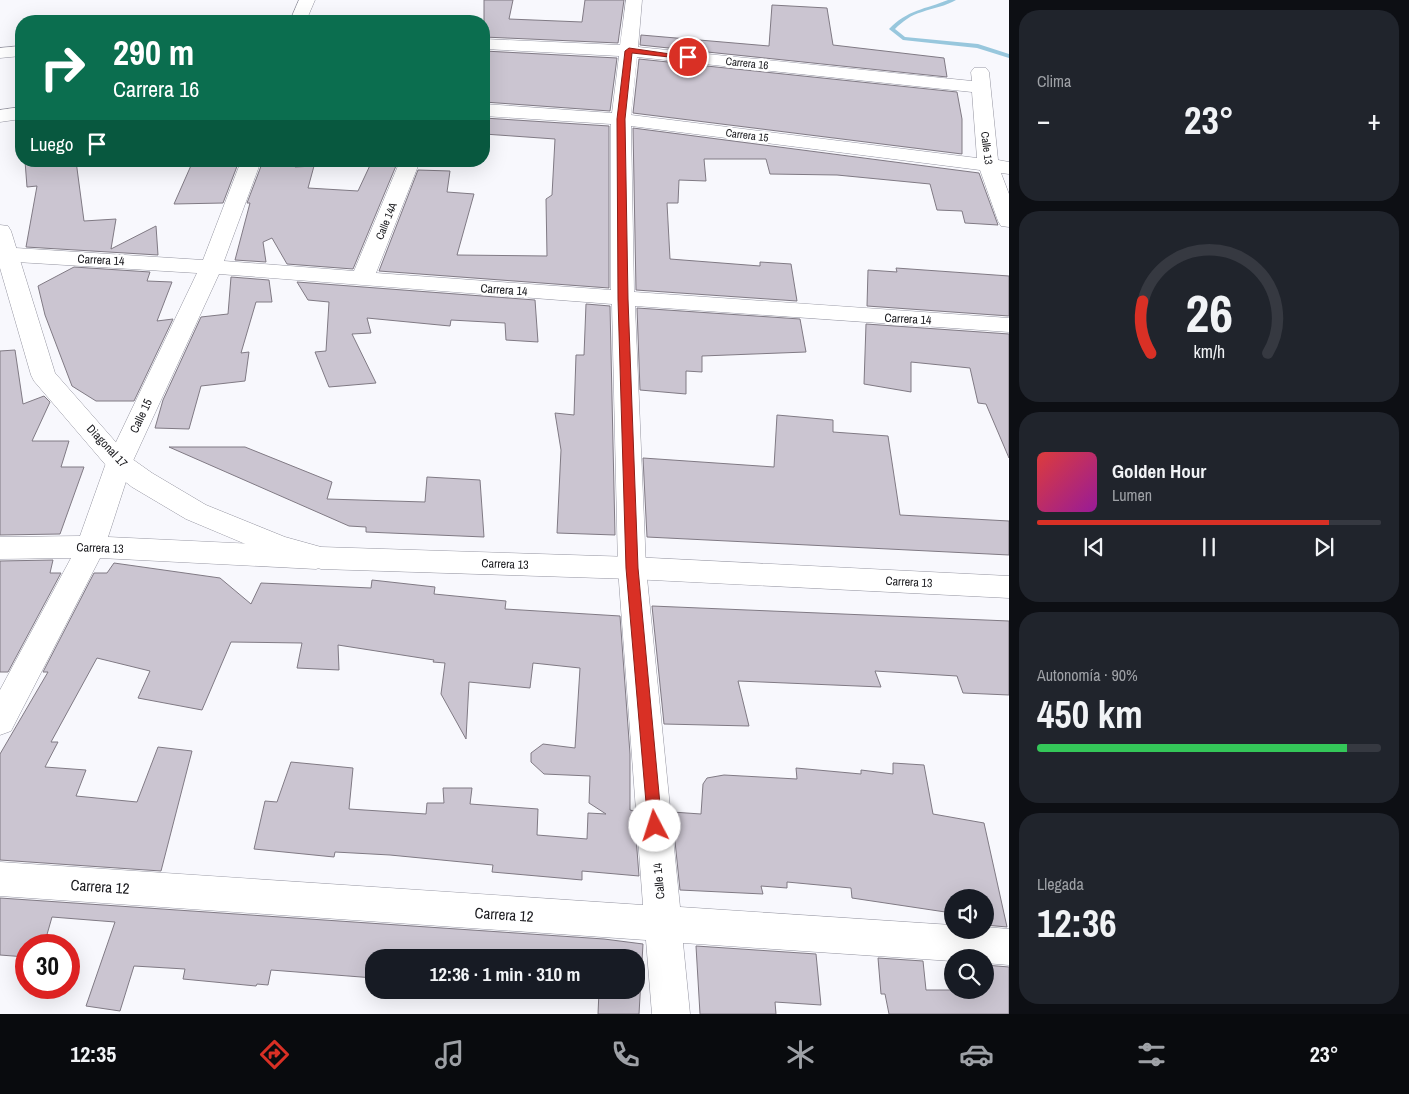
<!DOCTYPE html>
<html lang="es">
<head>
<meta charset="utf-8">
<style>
	:root { --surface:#171b24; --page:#20242c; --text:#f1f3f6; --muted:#9ea1a6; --line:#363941; --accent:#d93025 }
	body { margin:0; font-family:"Archivo Narrow",sans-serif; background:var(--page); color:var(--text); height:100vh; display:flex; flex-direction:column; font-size:19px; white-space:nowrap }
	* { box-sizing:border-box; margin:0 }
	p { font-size:16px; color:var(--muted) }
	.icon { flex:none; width:28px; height:28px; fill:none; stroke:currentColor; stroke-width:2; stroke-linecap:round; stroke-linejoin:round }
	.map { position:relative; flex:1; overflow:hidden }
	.drawer { display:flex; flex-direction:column; gap:10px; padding:10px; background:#0d0f14; width:400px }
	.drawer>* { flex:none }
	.hud { position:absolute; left:15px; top:15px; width:475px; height:152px; border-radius:20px; box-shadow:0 5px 20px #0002; background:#0b6e4f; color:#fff; overflow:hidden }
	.tools { position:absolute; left:944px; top:889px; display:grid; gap:10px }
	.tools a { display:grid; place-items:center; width:50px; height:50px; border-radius:50%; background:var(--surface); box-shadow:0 5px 20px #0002; font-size:25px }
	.speed { position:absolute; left:15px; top:934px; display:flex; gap:10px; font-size:25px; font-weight:700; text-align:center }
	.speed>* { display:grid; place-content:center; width:65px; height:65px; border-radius:50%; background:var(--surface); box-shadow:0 5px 20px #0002; line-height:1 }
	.speed .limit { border:8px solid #d22; background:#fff; color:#111 }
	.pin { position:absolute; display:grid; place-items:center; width:42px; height:42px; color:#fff; margin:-21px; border:2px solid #fff; border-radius:50%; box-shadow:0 1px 5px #0007 }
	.me { position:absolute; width:55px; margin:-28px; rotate:355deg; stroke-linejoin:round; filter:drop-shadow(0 0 4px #0008) }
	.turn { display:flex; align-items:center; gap:18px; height:105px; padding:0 15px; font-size:22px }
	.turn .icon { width:65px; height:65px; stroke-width:2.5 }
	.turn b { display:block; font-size:35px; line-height:42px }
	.then { display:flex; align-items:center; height:48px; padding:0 15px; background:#0003; gap:10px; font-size:19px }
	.big { font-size:38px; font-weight:700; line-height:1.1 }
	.drawer .tile { flex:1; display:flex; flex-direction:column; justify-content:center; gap:8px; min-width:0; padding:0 18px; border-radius:20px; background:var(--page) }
	.drawer .dial { align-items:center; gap:0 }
	.dial svg { height:130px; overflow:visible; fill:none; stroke:var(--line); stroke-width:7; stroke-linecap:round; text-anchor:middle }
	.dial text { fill:var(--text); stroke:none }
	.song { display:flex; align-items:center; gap:15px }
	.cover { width:60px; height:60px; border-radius:8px; background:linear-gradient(135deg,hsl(0 70% 55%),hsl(300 70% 35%)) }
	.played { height:5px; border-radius:2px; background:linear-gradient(90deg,var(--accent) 85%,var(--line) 85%) }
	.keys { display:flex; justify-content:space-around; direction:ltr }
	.heat { display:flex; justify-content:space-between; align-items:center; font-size:28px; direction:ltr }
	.charge { height:8px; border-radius:4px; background:linear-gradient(90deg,#34c759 90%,var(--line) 0) }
	.trip { position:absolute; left:365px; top:949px; width:280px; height:50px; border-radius:20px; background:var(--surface); box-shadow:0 5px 20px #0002; font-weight:700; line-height:50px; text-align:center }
	.tabs { display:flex; height:80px; justify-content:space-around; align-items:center; background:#090b0e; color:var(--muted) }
	.tabs .icon { width:35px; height:35px }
	.tabs .active { color:var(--accent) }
	.tabs b { font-size:22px; color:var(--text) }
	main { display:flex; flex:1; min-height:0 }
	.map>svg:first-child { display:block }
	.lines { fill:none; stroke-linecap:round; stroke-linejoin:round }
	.stream { fill:#98c7dd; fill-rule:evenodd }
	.building { fill:#cbc5d1; stroke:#807a84 }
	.minor-casing { stroke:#9494a0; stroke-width:1 }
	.tertiary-casing { stroke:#9494a0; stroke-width:1 }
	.minor { fill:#fff; fill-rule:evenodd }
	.tertiary { fill:#fff; fill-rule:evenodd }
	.route { fill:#d93025; stroke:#8d1f18 }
	.labels { text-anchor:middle; stroke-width:5; stroke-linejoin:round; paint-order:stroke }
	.far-street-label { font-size:11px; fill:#19191d; stroke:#fff }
	.street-label { font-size:12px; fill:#19191d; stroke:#fff }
	.near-street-label { font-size:15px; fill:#19191d; stroke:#fff }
</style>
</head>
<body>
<main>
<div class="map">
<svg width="1009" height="1014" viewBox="0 0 1009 1014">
	<rect width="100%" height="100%" fill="#f8f8fd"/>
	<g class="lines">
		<path class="stream" d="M 948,0 L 956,0 C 946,6 933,8 922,12 C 911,15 903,21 895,29 L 905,37 L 978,44 L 1009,54 L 1009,58 L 977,48 L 903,40 L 889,29 C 907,10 926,9 948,0 Z"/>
	</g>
	<path class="building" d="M 484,0 L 513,0 L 509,19 L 582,22 L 585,0 L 624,0 L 618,43 L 484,37 Z
		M 772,5 L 827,8 L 833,45 L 944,58 L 947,77 L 640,45 L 641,35 L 769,46 Z
		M 484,51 L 617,58 L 610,111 L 484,102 Z
		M 639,59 L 957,92 L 962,119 L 962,154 L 633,113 Z
		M 484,118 L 609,126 L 609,288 L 379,271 L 418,170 L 450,171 L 447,192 L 474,194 L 457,255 L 547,256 L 546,199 L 552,195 L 555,139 L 484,134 Z
		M 633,128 L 979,173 L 998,225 L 965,223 L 962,211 L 937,210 L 930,184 L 837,175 L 770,174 L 766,159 L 704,159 L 706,181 L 679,180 L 678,203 L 667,203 L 670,259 L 760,266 L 760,262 L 791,264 L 797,301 L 636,290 Z
		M 25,161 L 76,161 L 84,221 L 116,219 L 111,249 L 156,226 L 158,255 L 26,247 L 37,186 L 27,187 Z
		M 193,161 L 239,161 L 223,203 L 174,204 Z
		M 263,161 L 288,161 L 287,165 L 295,165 L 295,167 L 314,166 L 308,188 L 358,191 L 372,161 L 398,161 L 353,269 L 287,264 L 272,238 L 263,242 L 266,262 L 235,260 L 250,203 L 247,203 Z
		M 74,267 L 150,272 L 147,281 L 172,282 L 157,321 L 173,319 L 134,401 L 96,401 L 72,386 L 45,315 L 38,286 Z
		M 896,268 L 1009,276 L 1009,316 L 867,306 L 868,270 L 897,272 Z
		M 231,277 L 269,280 L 272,302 L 256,302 L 241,353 L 249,352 L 245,381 L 201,386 L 189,429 L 155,428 L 163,400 L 201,317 L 228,314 Z
		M 297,282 L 535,300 L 538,342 L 506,340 L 505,323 L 451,320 L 450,326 L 367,318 L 371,333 L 352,334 L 376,383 L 329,387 L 315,352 L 326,351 L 329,302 L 308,300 Z
		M 586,304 L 610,306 L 615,535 L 557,533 L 561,450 L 555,413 L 574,415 L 576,355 L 584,355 Z
		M 637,308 L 800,319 L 806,352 L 702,356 L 702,372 L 686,371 L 686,394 L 640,390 Z
		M 866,324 L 1009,334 L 1009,458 L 986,404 L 978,403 L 970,368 L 911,362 L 911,392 L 864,384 Z
		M 15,350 L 23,404 L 44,396 L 50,402 L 32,441 L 69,441 L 61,467 L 84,467 L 60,534 L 0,535 L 0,351 Z
		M 777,415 L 833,420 L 833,432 L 888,436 L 900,515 L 1009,521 L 1009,555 L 647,537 L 643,458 L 774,467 Z
		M 169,447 L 245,447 L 332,482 L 327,499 L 425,502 L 427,477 L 480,480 L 484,537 L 366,532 L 366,527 L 349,526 Z
		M 53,560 L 50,573 L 61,573 L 8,672 L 0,672 L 0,561 Z
		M 114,563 L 220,578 L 251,604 L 261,583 L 371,588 L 372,580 L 435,587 L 434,594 L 506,601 L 505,609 L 620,616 L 630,754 L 630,810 L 634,811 L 639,876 L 582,871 L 582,880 L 560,878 L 492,872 L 493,865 L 390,855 L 335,852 L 334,857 L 254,849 L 265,801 L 277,802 L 291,762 L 353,768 L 349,809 L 426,814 L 427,803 L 444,803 L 443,788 L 472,788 L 470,804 L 538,809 L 537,835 L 587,839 L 588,813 L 606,814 L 589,803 L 590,776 L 544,774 L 531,762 L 531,753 L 543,744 L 575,748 L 580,668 L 533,663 L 530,688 L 469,682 L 466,739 L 441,694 L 445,663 L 433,662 L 434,660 L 338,645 L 339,670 L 297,668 L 302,643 L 231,642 L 202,710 L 138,698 L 150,671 L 97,658 L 51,742 L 58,742 L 45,767 L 86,770 L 76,796 L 137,802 L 158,747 L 192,751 L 161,871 L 0,860 L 0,754 L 48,672 L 43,672 L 94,573 L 107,573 Z
		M 652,606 L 1009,621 L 1009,695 L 963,693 L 957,676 L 875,671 L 881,687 L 738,681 L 749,726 L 664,724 Z
		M 893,763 L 924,765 L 933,814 L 984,823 L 1007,927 L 985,925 L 985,898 L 952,898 L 952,913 L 852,898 L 851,888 L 787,882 L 787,888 L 761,886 L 763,894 L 680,890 L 672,812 L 701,814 L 703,784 L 707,778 L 724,775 L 797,779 L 796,768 L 861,774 L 861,770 L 893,774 Z
		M 0,898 L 604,939 L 643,944 L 639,1014 L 598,1014 L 599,991 L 594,990 L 636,990 L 636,958 L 374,958 L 374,978 L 271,970 L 268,985 L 257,984 L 256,986 L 183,979 L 185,969 L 134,966 L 120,1011 L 86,1006 L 115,922 L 52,917 L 44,945 L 26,945 L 26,957 L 0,955 Z
		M 696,946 L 816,954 L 821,1005 L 775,1002 L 776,1014 L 700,1014 Z
		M 878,958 L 923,961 L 926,990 L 985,990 L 985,965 L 1009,967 L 1009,1014 L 889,1014 L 885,994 L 881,994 Z
		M 397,990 L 448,990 L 448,995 Z"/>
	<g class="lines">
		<g class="minor-casing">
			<path id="minor" d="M 299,0 L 315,0 L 306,21 L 290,21 Z
				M 626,0 L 642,0 L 638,47 L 972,81 L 971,72 L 974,68 L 986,68 L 989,72 L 998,160 L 1009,162 L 1009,174 L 1001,173 L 1009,194 L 1009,227 L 1001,226 L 998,221 L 980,170 L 631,126 L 634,292 L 1009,318 L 1009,332 L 635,306 L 646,568 L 680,907 L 952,925 L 952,930 L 985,930 L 985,927 L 1009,929 L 1009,965 L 985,963 L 985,958 L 952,958 L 952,961 L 683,943 L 690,1014 L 652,1014 L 646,940 L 0,896 L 0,862 L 643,905 L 618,568 L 612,304 L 219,274 L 132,463 L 108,537 L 316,547 L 326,550 L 330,558 L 326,566 L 316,569 L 100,558 L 11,731 L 0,735 L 0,690 L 71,558 L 0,559 L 0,537 L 80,536 L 106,463 L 197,273 L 0,261 L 0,247 L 203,260 L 241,161 L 261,161 L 224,261 L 354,271 L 400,161 L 420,161 L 376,273 L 611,290 L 611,124 L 484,116 L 484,104 L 612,113 L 619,56 L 484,49 L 484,39 L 620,45 ZM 637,57 L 972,92 L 977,158 L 631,115 Z
				M 21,46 L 21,56 L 0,58 L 0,48 Z
				M 21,107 L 21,119 L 0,122 L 0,110 Z"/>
		</g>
		<g class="tertiary-casing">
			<path id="tertiary" d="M 0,225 L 8,226 L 11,231 L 55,373 L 128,456 L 152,473 L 206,505 L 285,537 L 321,547 L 632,557 L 1009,576 L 1009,598 L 632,579 L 321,569 L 267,553 L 186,519 L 132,487 L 110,470 L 34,381 L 31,375 L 0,268 Z"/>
		</g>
		<use href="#minor" class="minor"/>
		<use href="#tertiary" class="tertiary"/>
	</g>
	<path class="route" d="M 629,48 L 691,57 L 688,59 L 632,53 L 625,119 L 628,299 L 638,568 L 662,826 L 660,831 L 655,833 L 650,831 L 648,826 L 626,568 L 618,299 L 617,119 L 625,51 Z"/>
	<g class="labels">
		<g class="far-street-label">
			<text transform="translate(747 63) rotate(6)" y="4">Carrera 16</text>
			<text transform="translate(747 135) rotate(7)" y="4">Carrera 15</text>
			<text transform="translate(987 148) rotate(83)" y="4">Calle 13</text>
			<text transform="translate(386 221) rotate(-68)" y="4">Calle 14A</text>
		</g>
		<g class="street-label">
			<text transform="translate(101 260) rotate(3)" y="4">Carrera 14</text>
			<text transform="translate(504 290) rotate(4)" y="4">Carrera 14</text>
			<text transform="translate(908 319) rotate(3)" y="4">Carrera 14</text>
			<text transform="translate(141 416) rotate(-65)" y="4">Calle 15</text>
			<text transform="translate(107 446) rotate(47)" y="4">Diagonal 17</text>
			<text transform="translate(100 548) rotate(2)" y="4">Carrera 13</text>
			<text transform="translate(505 564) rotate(2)" y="4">Carrera 13</text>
			<text transform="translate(909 582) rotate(3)" y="4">Carrera 13</text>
			<text transform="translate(659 881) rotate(-95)" y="4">Calle 14</text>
		</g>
		<g class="near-street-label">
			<text transform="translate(100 887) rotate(4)" y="5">Carrera 12</text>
			<text transform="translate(504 915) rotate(4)" y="5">Carrera 12</text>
		</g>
	</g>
</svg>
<div class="tools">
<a><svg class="icon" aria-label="sound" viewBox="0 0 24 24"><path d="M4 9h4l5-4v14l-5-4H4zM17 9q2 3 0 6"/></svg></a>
<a><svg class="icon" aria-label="search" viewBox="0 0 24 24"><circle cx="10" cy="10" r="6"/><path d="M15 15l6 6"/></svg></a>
</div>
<div class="speed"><div class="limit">30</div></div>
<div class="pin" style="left:688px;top:57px;background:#d93025"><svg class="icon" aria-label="arrive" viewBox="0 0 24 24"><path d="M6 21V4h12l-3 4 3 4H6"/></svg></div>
<svg class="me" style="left:655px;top:826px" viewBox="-20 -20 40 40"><circle r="19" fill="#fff"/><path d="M0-13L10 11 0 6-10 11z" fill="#d93025"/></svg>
<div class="trip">12:36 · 1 min · 310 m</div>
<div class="hud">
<div class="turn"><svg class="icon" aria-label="right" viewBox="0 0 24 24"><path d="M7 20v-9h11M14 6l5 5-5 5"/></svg><div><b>290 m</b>Carrera 16</div></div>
<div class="then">Luego<svg class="icon" aria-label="arrive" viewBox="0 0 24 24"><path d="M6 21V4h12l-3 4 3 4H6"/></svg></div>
</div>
</div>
<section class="drawer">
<div class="tile"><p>Clima</p>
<div class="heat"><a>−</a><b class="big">23°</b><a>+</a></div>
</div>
<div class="tile dial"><svg viewBox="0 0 100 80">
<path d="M14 69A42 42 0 1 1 86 69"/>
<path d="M14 69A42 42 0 0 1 9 37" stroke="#d93025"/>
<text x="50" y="56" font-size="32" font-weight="700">26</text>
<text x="50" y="72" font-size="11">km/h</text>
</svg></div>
<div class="tile">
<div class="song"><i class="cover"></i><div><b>Golden Hour</b><p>Lumen</p></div></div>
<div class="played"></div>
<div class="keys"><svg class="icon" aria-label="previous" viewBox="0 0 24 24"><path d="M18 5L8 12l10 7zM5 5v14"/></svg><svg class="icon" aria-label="pause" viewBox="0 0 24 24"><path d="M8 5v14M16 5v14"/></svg><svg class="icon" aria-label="next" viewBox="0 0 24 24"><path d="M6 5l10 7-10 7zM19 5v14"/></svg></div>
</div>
<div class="tile"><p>Autonomía · 90%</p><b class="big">450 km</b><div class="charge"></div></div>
<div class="tile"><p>Llegada</p><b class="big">12:36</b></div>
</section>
</main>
<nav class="tabs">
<b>12:35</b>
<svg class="icon active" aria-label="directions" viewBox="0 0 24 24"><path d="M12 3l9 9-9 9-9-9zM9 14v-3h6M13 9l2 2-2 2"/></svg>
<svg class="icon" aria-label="music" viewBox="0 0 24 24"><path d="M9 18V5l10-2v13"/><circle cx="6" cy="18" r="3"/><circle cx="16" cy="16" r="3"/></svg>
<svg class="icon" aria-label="phone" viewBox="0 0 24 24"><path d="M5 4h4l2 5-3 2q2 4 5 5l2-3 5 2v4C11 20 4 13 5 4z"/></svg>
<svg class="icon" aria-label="climate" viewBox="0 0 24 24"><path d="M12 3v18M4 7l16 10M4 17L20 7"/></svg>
<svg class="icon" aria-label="car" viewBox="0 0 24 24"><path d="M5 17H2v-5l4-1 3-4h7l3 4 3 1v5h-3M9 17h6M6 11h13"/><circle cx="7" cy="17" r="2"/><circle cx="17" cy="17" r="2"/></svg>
<svg class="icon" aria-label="filters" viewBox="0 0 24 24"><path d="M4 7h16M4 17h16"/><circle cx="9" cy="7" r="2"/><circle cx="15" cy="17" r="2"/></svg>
<b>23°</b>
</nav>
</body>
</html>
